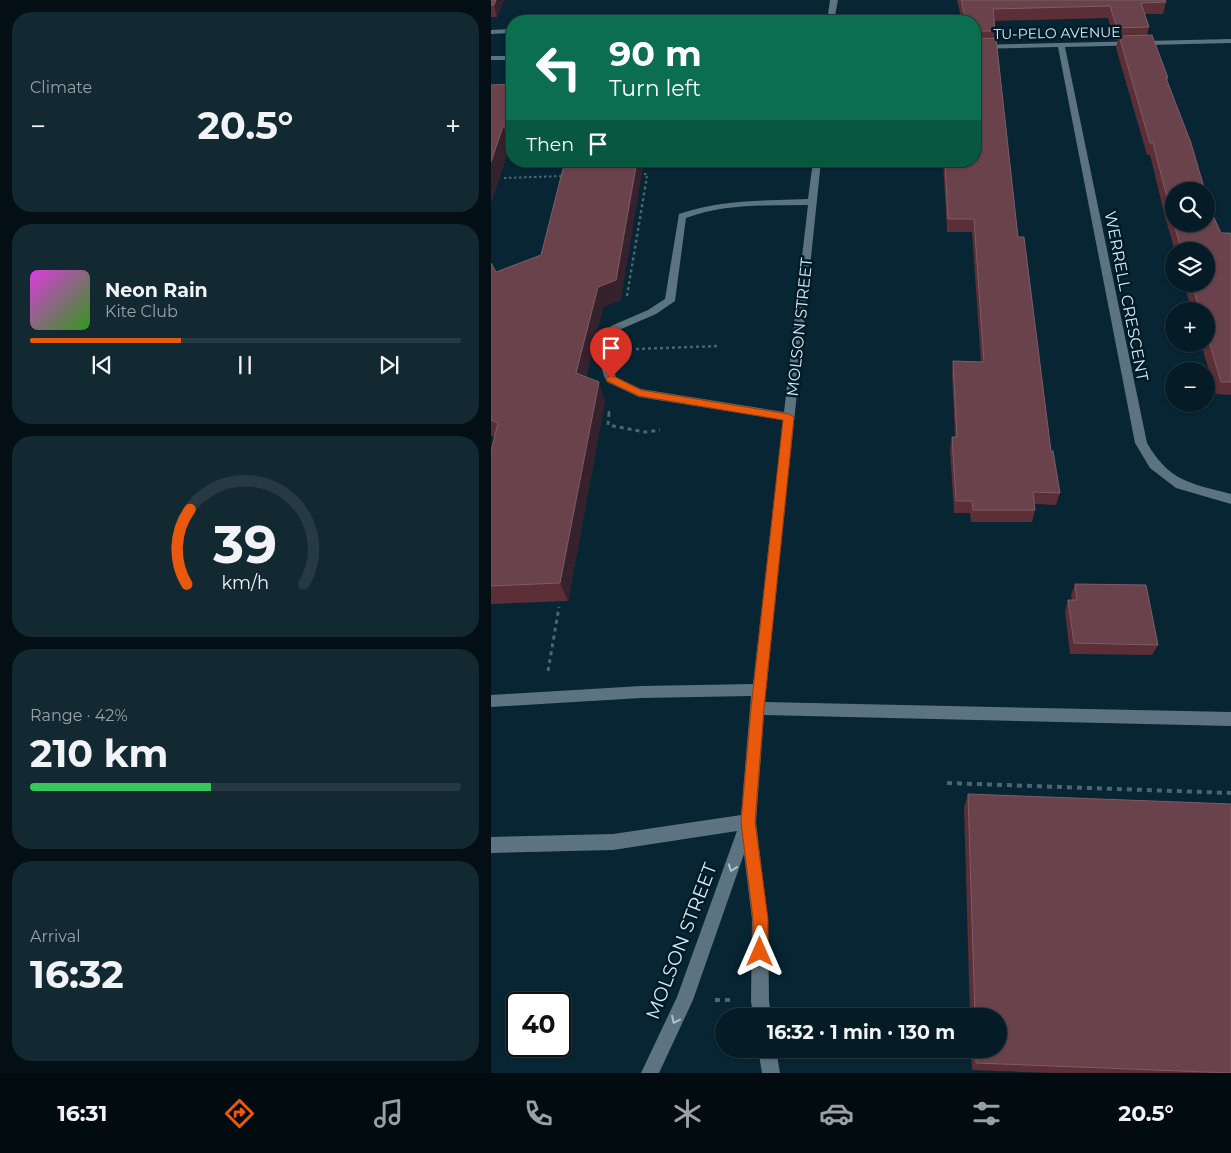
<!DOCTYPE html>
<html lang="en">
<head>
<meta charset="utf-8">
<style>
	:root { --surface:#051c26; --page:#132932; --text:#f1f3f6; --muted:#97a1a7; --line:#263a43; --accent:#ea580c }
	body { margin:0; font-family:Montserrat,sans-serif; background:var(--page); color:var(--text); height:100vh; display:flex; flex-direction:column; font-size:19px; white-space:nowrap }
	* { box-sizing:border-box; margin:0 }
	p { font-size:16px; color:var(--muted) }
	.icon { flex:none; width:28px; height:28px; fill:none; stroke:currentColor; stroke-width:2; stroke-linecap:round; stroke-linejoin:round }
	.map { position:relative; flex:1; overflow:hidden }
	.side { display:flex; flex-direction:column; gap:12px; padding:12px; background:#030f15; width:491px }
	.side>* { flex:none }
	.guide { position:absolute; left:15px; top:15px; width:475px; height:152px; border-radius:20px; box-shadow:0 1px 4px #0004,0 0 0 1px var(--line); background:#0b6e4f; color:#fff; overflow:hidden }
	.tools { position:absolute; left:674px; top:182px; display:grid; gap:10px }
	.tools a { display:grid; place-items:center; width:50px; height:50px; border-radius:50%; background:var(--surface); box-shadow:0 1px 4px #0004,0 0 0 1px var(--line); font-size:25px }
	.speed { position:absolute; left:15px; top:992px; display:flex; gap:10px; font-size:25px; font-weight:700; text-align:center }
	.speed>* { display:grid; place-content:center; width:65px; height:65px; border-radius:50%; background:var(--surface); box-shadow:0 1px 4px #0004,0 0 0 1px var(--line); line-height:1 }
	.speed .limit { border:2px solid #111; border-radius:8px; background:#fff; color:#111 }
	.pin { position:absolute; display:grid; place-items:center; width:42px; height:42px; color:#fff; margin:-51px -21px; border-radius:50% 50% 50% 0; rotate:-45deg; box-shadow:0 0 5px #0007 }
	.pin .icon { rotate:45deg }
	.me { position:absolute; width:55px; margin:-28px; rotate:0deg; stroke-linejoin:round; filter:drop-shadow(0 0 4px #0008) }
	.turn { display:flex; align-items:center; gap:18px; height:105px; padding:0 20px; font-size:22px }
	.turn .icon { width:65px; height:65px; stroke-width:2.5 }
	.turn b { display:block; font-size:35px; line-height:42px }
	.then { display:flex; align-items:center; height:48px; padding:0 20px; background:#0003; gap:10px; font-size:19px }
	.big { font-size:38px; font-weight:700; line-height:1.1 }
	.side .widget { flex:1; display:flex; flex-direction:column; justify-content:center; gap:8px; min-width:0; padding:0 18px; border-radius:20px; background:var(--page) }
	.side .dial { align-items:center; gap:0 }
	.dial svg { height:130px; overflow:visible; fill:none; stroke:var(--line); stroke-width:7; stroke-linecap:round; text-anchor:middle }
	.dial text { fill:var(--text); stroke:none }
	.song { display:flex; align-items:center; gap:15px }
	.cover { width:60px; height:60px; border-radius:8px; background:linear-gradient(135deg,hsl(300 70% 55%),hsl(110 70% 35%)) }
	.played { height:5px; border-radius:2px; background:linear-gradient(90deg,var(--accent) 35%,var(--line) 35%) }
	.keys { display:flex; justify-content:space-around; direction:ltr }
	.heat { display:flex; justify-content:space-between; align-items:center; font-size:28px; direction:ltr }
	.charge { height:8px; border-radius:4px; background:linear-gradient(90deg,#34c759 42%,var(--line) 0) }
	.trip { position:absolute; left:224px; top:1008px; width:292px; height:50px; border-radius:25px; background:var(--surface); box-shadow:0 1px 4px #0004,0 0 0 1px var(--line); font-weight:700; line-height:50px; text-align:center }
	.dock { display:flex; height:80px; justify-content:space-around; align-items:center; background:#020b0f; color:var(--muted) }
	.dock .icon { width:35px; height:35px }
	.dock .on { color:var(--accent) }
	.dock b { font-size:22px; color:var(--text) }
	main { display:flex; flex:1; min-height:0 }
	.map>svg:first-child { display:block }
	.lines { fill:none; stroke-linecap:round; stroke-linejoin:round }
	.path-far3 { stroke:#4c6572; stroke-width:2; stroke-dasharray:2.5 2.5; stroke-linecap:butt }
	.path-far2 { stroke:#4c6572; stroke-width:2.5; stroke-dasharray:3 3; stroke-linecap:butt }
	.path-far1 { stroke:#4c6572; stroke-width:3; stroke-dasharray:4 4; stroke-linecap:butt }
	.path { stroke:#4c6572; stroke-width:4; stroke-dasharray:5 5; stroke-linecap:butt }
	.minor { fill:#5b7480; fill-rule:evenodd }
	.wall { fill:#5c2e36 }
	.shaded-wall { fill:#35222c }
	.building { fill:#6a424b; stroke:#7c5d65 }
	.oneway { stroke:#aec1cb }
	.route { fill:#ea580c; stroke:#983908 }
	.labels { text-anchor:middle; stroke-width:5; stroke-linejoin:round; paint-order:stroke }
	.far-street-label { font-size:14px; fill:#daeaf3; stroke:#001c29 }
	.street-label { font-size:16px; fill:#daeaf3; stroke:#001c29 }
	.near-street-label { font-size:19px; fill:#daeaf3; stroke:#001c29 }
</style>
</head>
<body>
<main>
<section class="side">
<div class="widget"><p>Climate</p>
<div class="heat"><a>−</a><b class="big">20.5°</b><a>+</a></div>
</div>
<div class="widget">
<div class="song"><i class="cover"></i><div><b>Neon Rain</b><p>Kite Club</p></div></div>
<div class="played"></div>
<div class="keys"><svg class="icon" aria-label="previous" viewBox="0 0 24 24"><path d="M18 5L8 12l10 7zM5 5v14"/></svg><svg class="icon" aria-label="pause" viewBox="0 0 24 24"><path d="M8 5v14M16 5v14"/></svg><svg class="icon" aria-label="next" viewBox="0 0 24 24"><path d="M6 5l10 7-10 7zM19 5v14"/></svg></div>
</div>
<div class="widget dial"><svg viewBox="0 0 100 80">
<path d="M14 69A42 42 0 1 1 86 69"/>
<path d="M14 69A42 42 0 0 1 16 23" stroke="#ea580c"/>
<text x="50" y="56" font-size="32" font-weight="700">39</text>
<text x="50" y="72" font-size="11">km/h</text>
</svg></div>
<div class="widget"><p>Range · 42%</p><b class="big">210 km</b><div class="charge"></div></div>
<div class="widget"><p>Arrival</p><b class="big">16:32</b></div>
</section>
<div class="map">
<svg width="740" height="1073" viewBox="0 0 740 1073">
	<rect width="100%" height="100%" fill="#072533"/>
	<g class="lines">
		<path class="path-far3" d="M 148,174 L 156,174 L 155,183
			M 13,178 L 74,176"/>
		<path class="path-far2" d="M 136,296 L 155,182
			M 145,349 L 229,346
			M 118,414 L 118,408"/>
		<path class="path-far1" d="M 118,413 L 117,425 L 154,432 L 169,430
			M 57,671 L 68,607"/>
		<path class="path" d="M 456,783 L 740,793
			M 224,1000 L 240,1000"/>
		<path class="minor" d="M 339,0 L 347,0 L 343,21 L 336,21 Z
			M 21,29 L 21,33 L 0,34 L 0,30 Z
			M 740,39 L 740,43 L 574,47 L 656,443 C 679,482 699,483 740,494 L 740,504 L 685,488 L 659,468 L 644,443 L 567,47 L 484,49 L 484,45 Z
			M 0,56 L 21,56 L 21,60 L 0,60 Z
			M 322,161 L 330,161 L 274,702 L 740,712 L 740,726 L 273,715 L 265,822 L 277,919 L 278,1001 L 280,1016 L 262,1016 L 260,1001 L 261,919 L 253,854 L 202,1000 L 168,1073 L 150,1073 L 186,997 L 246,831 L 122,850 L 0,853 L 0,837 L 122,834 L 250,815 L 260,696 L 150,698 L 0,707 L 0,695 L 150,686 L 262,684 L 292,420 L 148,397 L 116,382 C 105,362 110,345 120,326 L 157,310 L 174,299 L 188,214 C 230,199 273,201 317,199 ZM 317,205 L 293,412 L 150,389 L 125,377 C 118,359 121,347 128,330 L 165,314 L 184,301 L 195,218 C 235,203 276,206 317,205 Z
			M 267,1049 L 285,1049 L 289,1073 L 271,1073 Z"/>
	</g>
	<path class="wall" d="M 0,0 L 13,0 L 6,17 L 0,17 Z
		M 466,0 L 674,0 L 675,2 L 672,14 L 654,14 L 658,27 L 656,35 L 677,78 L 676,82 L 682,191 L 682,224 L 715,224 L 719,209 L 730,233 L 740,234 L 740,395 L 725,394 L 710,344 L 715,344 L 715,311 L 701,311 L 693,284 L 715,284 L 715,251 L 684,251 L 674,217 L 659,155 L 656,155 L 625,48 L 627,40 L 623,40 L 617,18 L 503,21 L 504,31 L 503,38 L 527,237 L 560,451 L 569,493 L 565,505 L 543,504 L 544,510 L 541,522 L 480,522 L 479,513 L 463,513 L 459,449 L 461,437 L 464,437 L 461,374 L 462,361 L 490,362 L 481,232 L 456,232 L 452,161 L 484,161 L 484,21 L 471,21 Z
		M 21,84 L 21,145 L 19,145 L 0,203 L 0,85 Z
		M 0,263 L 5,272 L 130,300 L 112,307 L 95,377 L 114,401 L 77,601 L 0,604 L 0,451 L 4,437 L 0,436 Z
		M 584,584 L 667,645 L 661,655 L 579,654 L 574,611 L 577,600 L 581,600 L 580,595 Z
		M 477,794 L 740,1073 L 561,1073 L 481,1070 L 480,1049 L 508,1049 L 508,1016 L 479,1016 L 473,808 Z"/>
	<path class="shaded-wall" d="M 5,0 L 13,0 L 6,17 L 3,5 Z
		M 12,126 L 19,145 L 0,203 L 0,162 Z
		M 146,161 L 153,161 L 130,300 L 112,307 L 91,393 L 85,373 L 107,287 Z
		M 108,382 L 114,401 L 77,601 L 69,583 Z"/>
	<path class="building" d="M 0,0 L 5,0 L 3,5 L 0,5 Z
		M 470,0 L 674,0 L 675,2 L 650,3 L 658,27 L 626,28 L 619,6 L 502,9 L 504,31 L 485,31 L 484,32 L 484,21 L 475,21 Z
		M 484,34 L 485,39 L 505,38 L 527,237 L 533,237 L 560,451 L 562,451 L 569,493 L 542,492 L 544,510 L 482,510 L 481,501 L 465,501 L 461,437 L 466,437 L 462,361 L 493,362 L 483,219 L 457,219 L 454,161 L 484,161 L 484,61 L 485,61 L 484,56 Z
		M 661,35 L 677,78 L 675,78 L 700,143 L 714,191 L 682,191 L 682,221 L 678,205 L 662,143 L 659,143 L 628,36 Z
		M 21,84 L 21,126 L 12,126 L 0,162 L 0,85 Z
		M 74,161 L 146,161 L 125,280 L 107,287 L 85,373 L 108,382 L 69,583 L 0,586 L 0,451 L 7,423 L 0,420 L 0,263 L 5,272 L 50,255 Z
		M 715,194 L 719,209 L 730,233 L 739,233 L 740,234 L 740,382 L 730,382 L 715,331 L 715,311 L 709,311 L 701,284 L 715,284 L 715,251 L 691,251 L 683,224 L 715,224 Z
		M 584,584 L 655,585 L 667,645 L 583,643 L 577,600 L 586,600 Z
		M 477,794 L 740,804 L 740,1073 L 485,1063 L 485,1049 L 508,1049 L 508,1016 L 484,1016 Z"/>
	<defs><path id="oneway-chevron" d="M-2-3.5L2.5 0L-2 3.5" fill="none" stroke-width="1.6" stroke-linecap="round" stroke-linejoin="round" transform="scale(1.25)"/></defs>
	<g class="oneway">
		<use href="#oneway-chevron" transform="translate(241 868) rotate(110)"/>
		<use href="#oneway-chevron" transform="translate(184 1020) rotate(115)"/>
	</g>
	<path class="route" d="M 120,375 L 150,390 L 298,414 L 303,417 L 273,708 L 264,822 L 277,919 L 277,952 L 275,957 L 269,959 L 264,957 L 262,952 L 262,919 L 250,822 L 260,708 L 292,420 L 148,396 L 116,381 L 115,378 Z"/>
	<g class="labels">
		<g class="far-street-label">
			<text transform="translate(566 33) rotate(-1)" y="5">TU-PELO AVENUE</text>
		</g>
		<g class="street-label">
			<text transform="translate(636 296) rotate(79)" y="6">WERRELL CRESCENT</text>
			<text transform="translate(308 327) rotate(-84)" y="6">MOLSON STREET</text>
		</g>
		<g class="near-street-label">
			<text transform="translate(190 941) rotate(-69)" y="7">MOLSON STREET</text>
		</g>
	</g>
</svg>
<div class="tools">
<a><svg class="icon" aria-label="search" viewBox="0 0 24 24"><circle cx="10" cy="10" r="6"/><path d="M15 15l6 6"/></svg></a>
<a><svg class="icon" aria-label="layers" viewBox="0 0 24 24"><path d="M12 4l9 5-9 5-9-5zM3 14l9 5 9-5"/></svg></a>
<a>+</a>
<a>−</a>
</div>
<div class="speed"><div class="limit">40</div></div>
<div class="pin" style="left:120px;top:378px;background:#d93025"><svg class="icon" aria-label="arrive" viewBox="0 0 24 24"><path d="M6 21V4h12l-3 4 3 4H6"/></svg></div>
<svg class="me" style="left:269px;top:952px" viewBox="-20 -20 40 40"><path d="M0-17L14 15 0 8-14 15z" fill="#ea580c" stroke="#fff" stroke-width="4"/></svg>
<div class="trip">16:32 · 1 min · 130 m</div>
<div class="guide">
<div class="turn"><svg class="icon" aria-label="left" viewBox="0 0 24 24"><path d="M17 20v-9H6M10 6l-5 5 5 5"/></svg><div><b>90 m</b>Turn left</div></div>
<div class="then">Then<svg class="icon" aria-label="arrive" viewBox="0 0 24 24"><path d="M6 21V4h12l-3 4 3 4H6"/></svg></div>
</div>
</div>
</main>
<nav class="dock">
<b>16:31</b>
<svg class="icon on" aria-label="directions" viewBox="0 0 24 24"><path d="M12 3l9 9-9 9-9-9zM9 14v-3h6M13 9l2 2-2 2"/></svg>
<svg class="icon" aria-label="music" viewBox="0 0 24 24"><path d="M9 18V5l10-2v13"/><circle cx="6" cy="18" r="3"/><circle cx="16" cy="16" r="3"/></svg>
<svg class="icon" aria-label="phone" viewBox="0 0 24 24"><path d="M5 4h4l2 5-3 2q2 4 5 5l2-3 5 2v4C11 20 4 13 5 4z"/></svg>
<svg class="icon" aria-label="climate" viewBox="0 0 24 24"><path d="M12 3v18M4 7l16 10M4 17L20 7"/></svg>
<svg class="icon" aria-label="car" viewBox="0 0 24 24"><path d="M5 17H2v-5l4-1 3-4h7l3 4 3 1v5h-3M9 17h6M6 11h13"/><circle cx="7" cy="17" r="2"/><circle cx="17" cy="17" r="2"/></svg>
<svg class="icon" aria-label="filters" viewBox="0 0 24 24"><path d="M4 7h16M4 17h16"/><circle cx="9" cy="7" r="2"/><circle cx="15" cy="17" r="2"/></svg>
<b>20.5°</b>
</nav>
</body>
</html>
